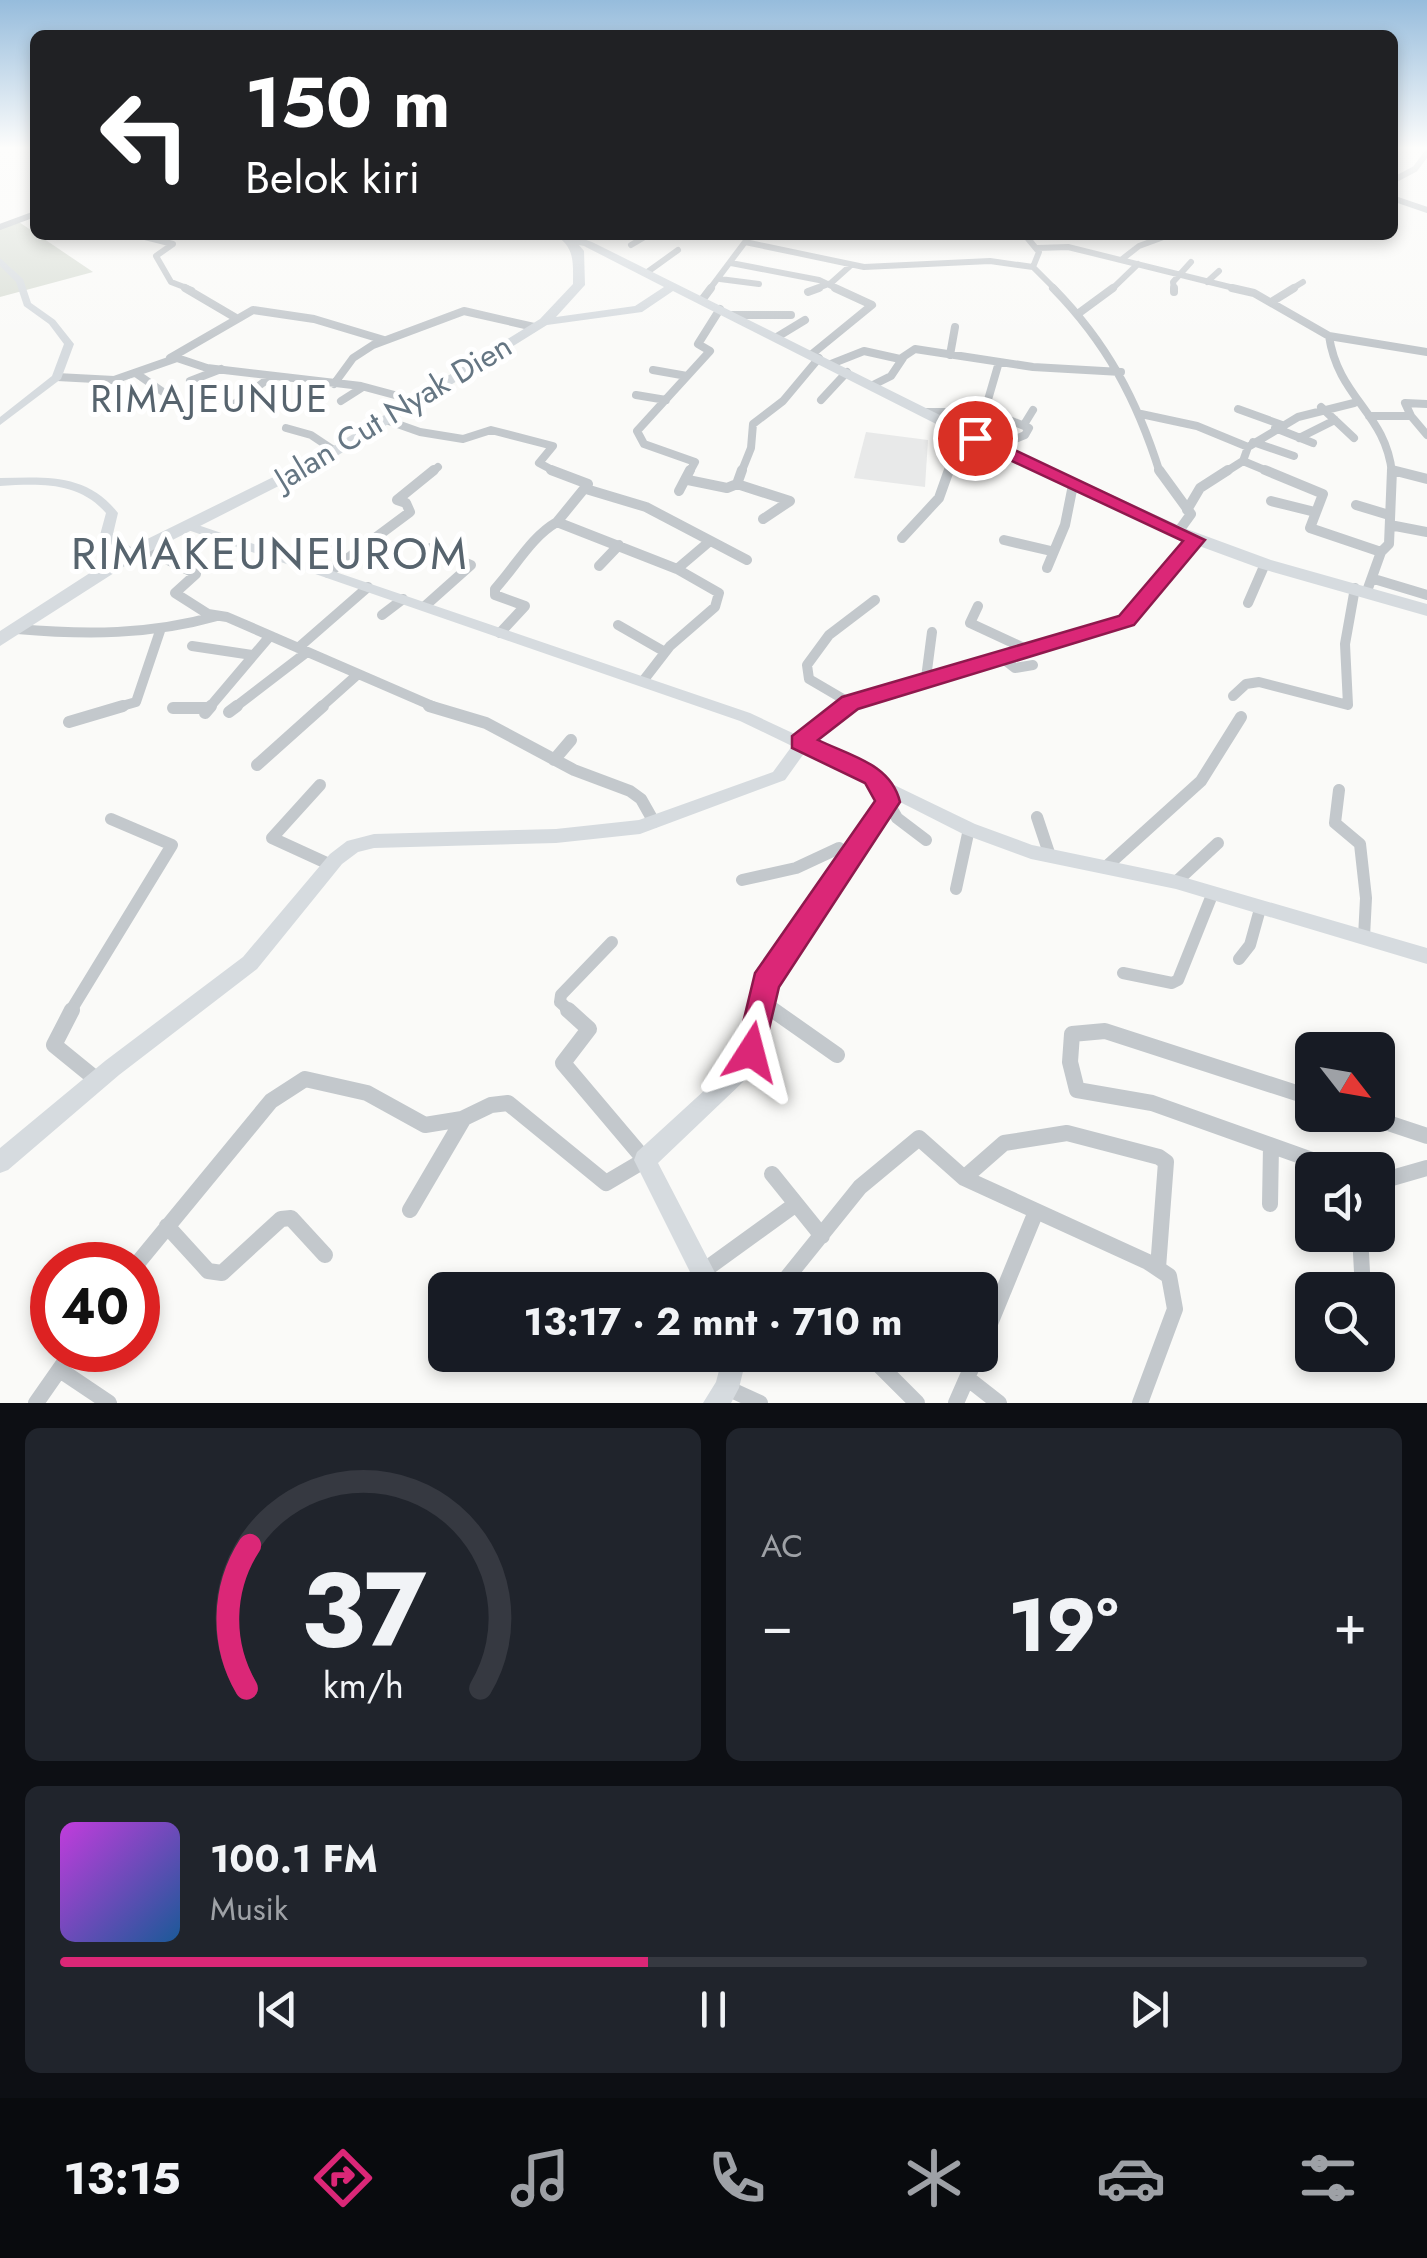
<!DOCTYPE html>
<html lang="id">
<head>
<meta charset="utf-8">
<style>
	:root { --surface:#171b24; --page:#20242c; --text:#f1f3f6; --muted:#9ea1a6; --line:#363941; --accent:#db2777 }
	body { margin:0; font-family:Jost,sans-serif; background:var(--page); color:var(--text); height:100vh; display:flex; flex-direction:column; font-size:38px; white-space:nowrap }
	* { box-sizing:border-box; margin:0 }
	p { font-size:32px; color:var(--muted) }
	.icon { flex:none; width:55px; height:55px; fill:none; stroke:currentColor; stroke-width:2; stroke-linecap:round; stroke-linejoin:round }
	.map { position:relative; height:1403px; overflow:hidden }
	.panel { display:flex; flex-direction:column; gap:25px; padding:25px; background:#0d0f14; flex:1 }
	.panel>* { flex:none }
	.guide { position:absolute; left:30px; top:30px; width:1368px; height:210px; border-radius:15px; box-shadow:0 5px 15px #0003; background:#202124; color:#fff; overflow:hidden }
	.needle { width:65px; rotate:121deg }
	.controls { position:absolute; left:1295px; top:1032px; display:grid; gap:20px }
	.controls a { display:grid; place-items:center; width:100px; height:100px; border-radius:15px; background:var(--surface); box-shadow:0 5px 15px #0003; font-size:50px }
	.speed { position:absolute; left:30px; top:1242px; display:flex; gap:20px; font-size:50px; font-weight:700; text-align:center }
	.speed>* { display:grid; place-content:center; width:130px; height:130px; border-radius:50%; background:var(--surface); box-shadow:0 5px 15px #0003; line-height:1 }
	.speed .limit { border:15px solid #d22; background:#fff; color:#111 }
	.pin { position:absolute; display:grid; place-items:center; width:85px; height:85px; color:#fff; margin:-42px; border:5px solid #fff; border-radius:50%; box-shadow:0 2px 10px #0007 }
	.me { position:absolute; width:110px; margin:-55px; rotate:9deg; stroke-linejoin:round; filter:drop-shadow(0 0 8px #0008) }
	.turn { display:flex; align-items:center; gap:35px; height:210px; padding:0 50px; font-size:45px }
	.turn .icon { width:130px; height:130px; stroke-width:2.5 }
	.turn b { display:block; font-size:70px; line-height:85px }
	.big { font-size:75px; font-weight:700; line-height:1.1 }
	.panel .tile { flex:1; display:flex; flex-direction:column; justify-content:center; gap:15px; min-width:0; padding:0 35px; border-radius:15px; background:var(--page) }
	.panel .dial { align-items:center; gap:0 }
	.dial svg { height:260px; overflow:visible; fill:none; stroke:var(--line); stroke-width:7; stroke-linecap:round; text-anchor:middle }
	.dial text { fill:var(--text); stroke:none }
	.song { display:flex; align-items:center; gap:30px }
	.cover { width:120px; height:120px; border-radius:15px; background:linear-gradient(135deg,hsl(290 70% 55%),hsl(210 70% 35%)) }
	.played { height:10px; border-radius:5px; background:linear-gradient(90deg,var(--accent) 45%,var(--line) 45%) }
	.keys { display:flex; justify-content:space-around; direction:ltr }
	.heat { display:flex; justify-content:space-between; align-items:center; font-size:55px; direction:ltr }
	.panel .tiles { flex:1; display:grid; gap:25px; grid-template-columns:1fr 1fr }
	.tile:last-child { grid-column:span 2 }
	.trip { position:absolute; left:428px; top:1272px; width:570px; height:100px; border-radius:15px; background:var(--surface); box-shadow:0 5px 15px #0003; font-weight:700; line-height:100px; text-align:center }
	.tab-bar { display:flex; height:160px; justify-content:space-around; align-items:center; background:#090b0e; color:var(--muted) }
	.tab-bar .icon { width:70px; height:70px }
	.tab-bar .on { color:var(--accent) }
	.tab-bar b { font-size:45px; color:var(--text) }
	.map>svg:first-child { display:block }
	.built { fill:#e8e9e9 }
	.green { fill:#dadfd7 }
	.lines { fill:none; stroke-linecap:round; stroke-linejoin:round }
	.street-far4 { stroke:#c3c8cc; stroke-width:6 }
	.street-far3 { stroke:#c3c8cc; stroke-width:8 }
	.street-far2 { stroke:#c3c8cc; stroke-width:10 }
	.street-far1 { stroke:#c3c8cc; stroke-width:12 }
	.street { stroke:#c3c8cc; stroke-width:16 }
	.secondary { fill:#d6dbdf; fill-rule:evenodd }
	.highway { fill:#d6dbdf; fill-rule:evenodd }
	.route { fill:#db2777; stroke:#8e194d; stroke-width:2.5 }
	.labels { text-anchor:middle; stroke-width:10; stroke-linejoin:round; paint-order:stroke }
	.far-street-label { font-size:32px; fill:#657683; stroke:#fff }
	.far-quarter-label { font-size:38px; letter-spacing:2.5px; fill:#57646e; stroke:#fff }
	.quarter-label { font-size:45px; letter-spacing:2.5px; fill:#57646e; stroke:#fff }
</style>
</head>
<body>
<div class="map">
<svg width="1427" height="1403" viewBox="0 0 1427 1403">
	<rect width="100%" height="100%" fill="#fafaf8"/>
	<path class="built" d="M 866,432 L 928,440 L 925,487 L 854,478 Z"/>
	<path class="green" d="M 16,220 L 93,272 L 0,297 L 0,226 Z"/>
	<g class="lines">
		<path class="street-far4" d="M 1392,181 L 1415,169 L 1427,153
			M 1392,198 L 1427,210
			M 0,227 L 35,214
			M 137,235 L 173,244 L 156,256 L 171,282 L 192,290
			M 1025,235 L 1039,252 L 1033,267 L 1056,290
			M 631,245 L 648,235
			M 1037,248 L 1068,247 L 1242,290
			M 1121,260 L 1139,246 L 1169,235
			M 731,263 L 819,280 L 840,290
			M 646,273 L 678,250
			M 720,279 L 759,284
			M 1207,282 L 1219,271
			M 709,290 L 745,242 L 864,267 L 990,261 L 1033,267
			M 813,290 L 831,283 L 850,266
			M 1111,290 L 1138,264
			M 1174,290 L 1173,282 L 1191,262
			M 1290,290 L 1303,282"/>
		<path class="street-far3" d="M 185,288 L 236,318
			M 1053,288 C 1107,343 1137,400 1160,473
			M 1174,288 L 1174,292
			M 1232,288 L 1254,293 L 1329,336 C 1338,398 1386,413 1392,473
			M 808,292 L 819,288
			M 702,300 L 711,288
			M 1273,301 L 1294,288
			M 1079,313 L 1113,288
			M 733,315 L 791,315
			M 1329,336 L 1427,352
			M 777,337 L 805,320
			M 812,354 L 872,305 L 835,288
			M 950,355 L 955,327
			M 170,358 L 253,310 L 314,319 L 384,340
			M 831,364 L 864,351 L 900,359 L 915,349 L 1033,367 L 1121,372
			M 653,370 L 687,376
			M 137,374 L 163,392
			M 57,377 L 114,380 L 177,358 L 207,368 L 361,386 L 417,401
			M 190,381 L 221,369
			M 334,384 L 353,358 L 373,345 L 464,311 L 534,327
			M 873,385 L 891,376 L 903,358
			M 636,395 L 666,400
			M 96,397 L 95,390 L 107,381
			M 821,400 L 847,372
			M 341,401 L 363,387
			M 1321,407 L 1354,438
			M 1238,409 L 1282,425
			M 234,411 L 233,405 L 272,376
			M 924,412 L 970,412
			M 1141,414 L 1197,426 L 1248,447 L 1243,461 L 1272,473
			M 1369,416 L 1411,416 L 1405,403 L 1427,404
			M 1411,416 L 1427,435
			M 386,420 L 420,432 L 463,439 L 491,430 L 553,446 L 539,463 L 558,473
			M 1025,423 L 1033,410
			M 286,428 L 311,435 L 335,451
			M 1275,428 L 1313,443
			M 1299,438 L 1335,420
			M 1253,442 L 1294,456
			M 996,447 L 1025,435 L 1029,428 L 985,410 L 999,362
			M 1248,447 L 1298,417 L 1354,403
			M 1391,470 L 1402,473
			M 431,473 L 438,467
			M 689,473 L 695,462 L 644,444 L 637,431 L 710,351 L 698,344 L 720,309
			M 741,473 L 751,448 L 753,424 L 783,401 L 819,358
			M 949,473 L 955,428
			M 1224,473 L 1243,461"/>
		<path class="street-far2" d="M 551,470 L 588,484 L 557,522 L 677,569 L 719,593 L 715,607 L 670,646 L 643,681
			M 742,470 L 737,484 L 790,501 L 763,519
			M 1159,470 L 1191,514 L 1178,532
			M 1265,470 L 1323,494 L 1310,528 L 1381,552
			M 1392,470 L 1427,479
			M 688,480 L 727,488 L 737,484
			M 586,489 L 646,507 L 747,560
			M 679,491 L 690,470
			M 1271,501 L 1315,512
			M 1356,505 L 1389,515
			M 1187,510 L 1200,488 L 1228,470
			M 1390,525 L 1427,532
			M 902,538 L 939,498 L 949,470
			M 1004,540 L 1051,551
			M 144,548 L 196,574 L 175,593 L 208,614 L 227,617 L 437,708
			M 599,566 L 619,545
			M 1047,568 L 1065,525 L 1073,485
			M 677,569 L 710,541
			M 328,573 L 410,512 L 406,503 L 397,500 L 434,470
			M 1374,579 L 1427,595
			M 1367,591 L 1381,552 L 1389,544 L 1392,470
			M 1248,603 L 1265,564
			M 425,606 L 471,565 L 431,548
			M 978,606 L 970,623 L 1026,649
			M 382,615 L 403,599
			M 618,625 L 665,652
			M 17,629 C 86,635 150,635 217,616
			M 500,633 L 525,606 L 495,595 L 495,589 C 516,566 531,537 557,522
			M 192,646 L 252,655
			M 298,648 L 368,587
			M 1001,657 L 1015,668 L 1033,665
			M 926,678 L 932,632
			M 1233,696 L 1246,684 L 1259,682 L 1348,705 L 1345,644 L 1355,588
			M 850,703 L 809,679 L 807,665 L 829,635 L 875,600
			M 115,708 L 136,702 L 160,631
			M 173,708 L 209,708
			M 209,708 L 270,636
			M 234,708 L 307,652
			M 320,708 L 357,675"/>
		<path class="street-far1" d="M 429,706 L 486,723 L 574,770 L 630,791 L 641,799 L 654,822
			M 173,708 L 209,708
			M 229,712 L 237,706
			M 205,713 L 211,706
			M 69,722 L 123,706
			M 554,760 L 571,740
			M 257,765 L 323,706
			M 320,785 L 272,838 L 331,865
			M 1339,790 L 1335,823 L 1360,844 L 1366,898 L 1364,937
			M 888,802 L 897,818 L 926,840
			M 1037,817 L 1050,856
			M 1108,865 L 1201,781 L 1241,717
			M 742,880 L 796,868 L 839,848 L 850,857
			M 1176,882 L 1218,843
			M 956,889 L 969,829
			M 1239,959 L 1250,945 L 1260,909
			M 1123,973 L 1172,983 L 1178,980 L 1212,895
			M 759,1000 L 776,1012
			M 70,1012 L 172,845 L 111,819
			M 571,1012 L 560,1002 L 561,995 L 612,942"/>
		<path class="street" d="M 72,1010 L 54,1045 L 97,1080
			M 773,1010 L 837,1055
			M 1312,1098 L 1105,1031 L 1072,1034 L 1070,1062 L 1077,1090 L 1152,1103 L 1340,1170
			M 1364,1115 L 1427,1136
			M 772,1174 L 822,1236
			M 964,1178 L 1004,1143 L 1067,1133 L 1159,1157 L 1166,1162 L 1158,1268
			M 1378,1182 L 1427,1168
			M 1270,1204 L 1271,1146
			M 410,1210 L 464,1118
			M 167,1226 L 208,1271 L 222,1273 L 281,1219 L 291,1218 L 325,1255
			M 1360,1235 L 1363,1290
			M 136,1265 L 271,1101 L 305,1079 L 367,1093 L 425,1125 L 462,1119 L 491,1105 L 508,1103 L 606,1183 L 645,1160 L 563,1063 L 589,1029 L 568,1010
			M 702,1272 L 796,1204
			M 777,1290 L 860,1187 L 919,1138 L 964,1178 L 1148,1262 L 1169,1276 L 1175,1309 L 1140,1403
			M 980,1348 L 1035,1214
			M 869,1355 L 917,1403
			M 60,1370 L 109,1403
			M 967,1378 L 999,1403
			M 727,1388 L 760,1403
			M 36,1403 L 73,1350
			M 956,1403 L 977,1355"/>
		<path class="secondary" d="M 0,258 L 23,279 L 31,303 L 55,320 L 74,344 L 61,379 L 0,425 L 0,417 L 52,376 L 64,344 L 49,324 L 24,306 L 16,282 L 0,266 Z
			M 0,478 C 46,477 87,473 118,513 L 113,534 L 139,553 L 138,556 L 128,556 L 102,538 L 100,535 L 106,513 C 78,481 39,484 0,486 Z
			M 189,522 L 750,713 L 799,736 L 807,726 L 845,699 L 1122,617 L 1191,536 L 1199,536 L 1199,542 L 1132,623 L 855,707 L 817,734 L 812,742 L 879,773 L 890,783 L 975,824 L 1032,845 L 1176,875 L 1427,948 L 1427,964 L 1176,889 L 1031,859 L 963,834 L 896,800 L 886,821 L 774,986 L 761,1052 L 744,1081 L 658,1163 L 724,1290 L 699,1290 L 634,1160 L 637,1152 L 730,1067 L 742,1049 L 758,977 L 880,802 C 873,775 829,763 805,752 L 785,780 L 640,834 L 556,843 L 374,848 L 358,852 L 342,864 L 257,969 L 119,1075 L 8,1170 L 0,1173 L 0,1148 L 105,1061 L 243,957 L 330,854 L 347,841 L 374,834 L 556,829 L 639,820 L 773,772 L 792,746 L 740,721 L 185,529 L 185,523 Z
			M 723,1355 L 747,1355 L 739,1388 L 731,1403 L 703,1403 L 716,1382 Z"/>
		<path class="highway" d="M 555,235 L 572,235 L 592,242 L 960,425 L 1184,528 L 1271,560 L 1427,604 L 1427,616 L 1259,568 L 1172,536 L 950,431 L 673,291 L 642,312 L 547,325 L 332,459 L 139,557 L 0,646 L 0,631 L 127,549 L 322,453 L 381,417 L 540,319 L 573,284 C 573,262 575,247 555,235 ZM 579,245 L 584,246 L 664,287 L 635,306 L 556,317 L 585,285 L 584,251 Z"/>
	</g>
	<linearGradient id="sky" x2="0" y2="1"><stop stop-color="#96bcdc"/><stop offset="0.43" stop-color="#fdfdfc"/><stop offset="1" stop-color="#fdfdfc" stop-opacity="0"/></linearGradient>
	<rect width="1427" height="344" fill="url(#sky)"/>
	<path class="route" d="M 969,434 L 981,434 L 1205,540 L 1134,625 L 858,709 L 818,740 C 851,756 891,764 900,802 L 779,987 L 761,1063 L 751,1067 L 740,1063 L 736,1052 L 755,973 L 875,801 L 865,783 L 792,748 L 792,736 L 842,697 L 1119,616 L 1183,541 L 969,441 Z"/>
	<g class="labels">
		<g class="far-street-label">
			<text transform="translate(393 412) rotate(-31)" y="11">Jalan Cut Nyak Dien</text>
		</g>
		<g class="far-quarter-label">
			<text x="210" y="412">RIMAJEUNUE</text>
		</g>
		<g class="quarter-label">
			<text x="270" y="569">RIMAKEUNEUROM</text>
		</g>
	</g>
</svg>
<div class="controls">
<a><svg class="needle" viewBox="-14 -14 28 28"><path d="M0-13l5 13h-10z" fill="#e53935"/><path d="M0 13l5-13h-10z" fill="#9ea1a6"/></svg></a>
<a><svg class="icon" aria-label="sound" viewBox="0 0 24 24"><path d="M4 9h4l5-4v14l-5-4H4zM17 9q2 3 0 6"/></svg></a>
<a><svg class="icon" aria-label="search" viewBox="0 0 24 24"><circle cx="10" cy="10" r="6"/><path d="M15 15l6 6"/></svg></a>
</div>
<div class="speed"><div class="limit">40</div></div>
<div class="pin" style="left:975px;top:438px;background:#d93025"><svg class="icon" aria-label="arrive" viewBox="0 0 24 24"><path d="M6 21V4h12l-3 4 3 4H6"/></svg></div>
<svg class="me" style="left:751px;top:1052px" viewBox="-20 -20 40 40"><path d="M0-17L14 15 0 8-14 15z" fill="#db2777" stroke="#fff" stroke-width="4"/></svg>
<div class="trip">13:17 · 2 mnt · 710 m</div>
<div class="guide">
<div class="turn"><svg class="icon" aria-label="left" viewBox="0 0 24 24"><path d="M17 20v-9H6M10 6l-5 5 5 5"/></svg><div><b>150 m</b>Belok kiri</div></div>
</div>
</div>
<section class="panel">
<div class="tiles">
<div class="tile dial"><svg viewBox="0 0 100 80">
<path d="M14 69A42 42 0 1 1 86 69"/>
<path d="M14 69A42 42 0 0 1 15 25" stroke="#db2777"/>
<text x="50" y="56" font-size="32" font-weight="700">37</text>
<text x="50" y="72" font-size="11">km/h</text>
</svg></div>
<div class="tile"><p>AC</p>
<div class="heat"><a>−</a><b class="big">19°</b><a>+</a></div>
</div>
<div class="tile">
<div class="song"><i class="cover"></i><div><b>100.1 FM</b><p>Musik</p></div></div>
<div class="played"></div>
<div class="keys"><svg class="icon" aria-label="previous" viewBox="0 0 24 24"><path d="M18 5L8 12l10 7zM5 5v14"/></svg><svg class="icon" aria-label="pause" viewBox="0 0 24 24"><path d="M8 5v14M16 5v14"/></svg><svg class="icon" aria-label="next" viewBox="0 0 24 24"><path d="M6 5l10 7-10 7zM19 5v14"/></svg></div>
</div>
</div>
</section>
<nav class="tab-bar">
<b>13:15</b>
<svg class="icon on" aria-label="directions" viewBox="0 0 24 24"><path d="M12 3l9 9-9 9-9-9zM9 14v-3h6M13 9l2 2-2 2"/></svg>
<svg class="icon" aria-label="music" viewBox="0 0 24 24"><path d="M9 18V5l10-2v13"/><circle cx="6" cy="18" r="3"/><circle cx="16" cy="16" r="3"/></svg>
<svg class="icon" aria-label="phone" viewBox="0 0 24 24"><path d="M5 4h4l2 5-3 2q2 4 5 5l2-3 5 2v4C11 20 4 13 5 4z"/></svg>
<svg class="icon" aria-label="climate" viewBox="0 0 24 24"><path d="M12 3v18M4 7l16 10M4 17L20 7"/></svg>
<svg class="icon" aria-label="car" viewBox="0 0 24 24"><path d="M5 17H2v-5l4-1 3-4h7l3 4 3 1v5h-3M9 17h6M6 11h13"/><circle cx="7" cy="17" r="2"/><circle cx="17" cy="17" r="2"/></svg>
<svg class="icon" aria-label="filters" viewBox="0 0 24 24"><path d="M4 7h16M4 17h16"/><circle cx="9" cy="7" r="2"/><circle cx="15" cy="17" r="2"/></svg>
</nav>
</body>
</html>
